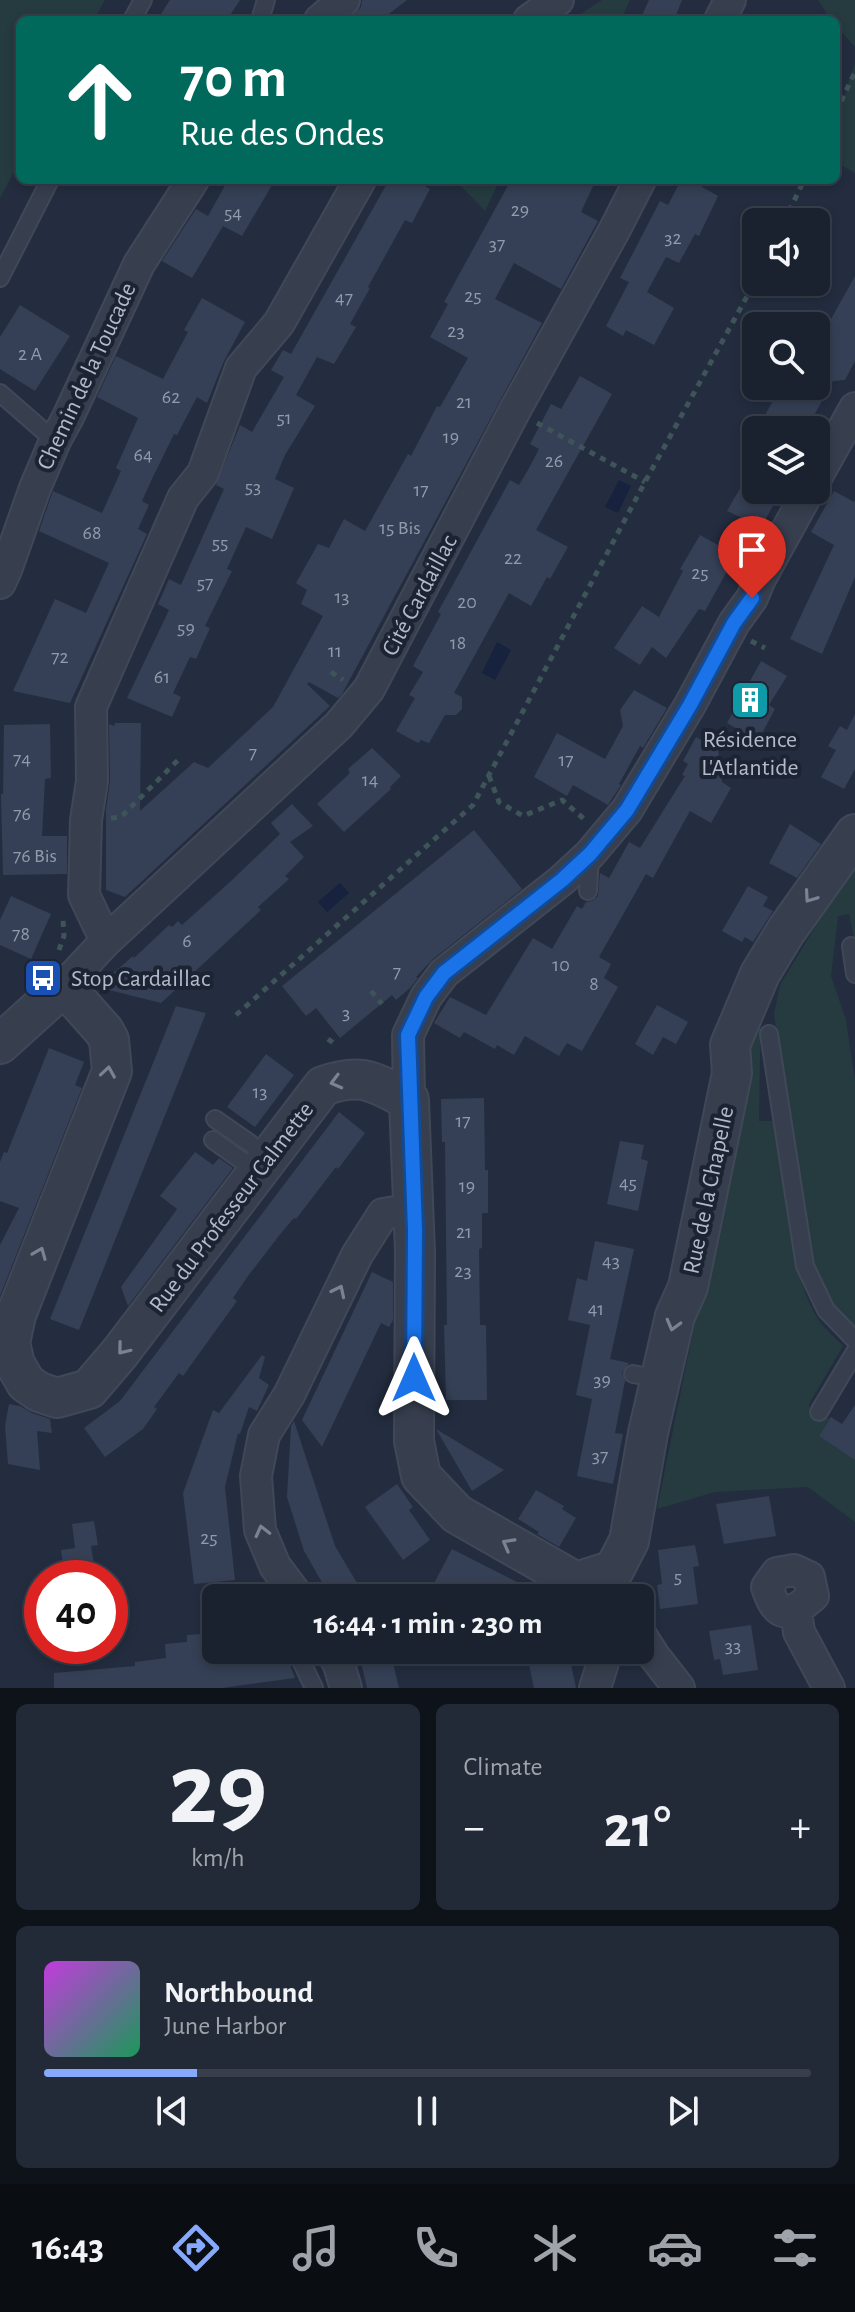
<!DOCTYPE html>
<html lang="en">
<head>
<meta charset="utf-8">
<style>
	:root { --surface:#1a222f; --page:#232a37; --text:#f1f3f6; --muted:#9fa4aa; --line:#383f4b; --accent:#86a9fd }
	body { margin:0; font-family:"Alegreya Sans",sans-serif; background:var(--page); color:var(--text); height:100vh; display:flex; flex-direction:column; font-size:30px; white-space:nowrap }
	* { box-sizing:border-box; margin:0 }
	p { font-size:26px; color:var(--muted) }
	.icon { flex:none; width:44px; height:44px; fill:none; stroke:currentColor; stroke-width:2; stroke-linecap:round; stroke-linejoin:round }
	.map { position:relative; height:1688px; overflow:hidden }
	.details { display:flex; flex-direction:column; gap:16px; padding:16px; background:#0e131a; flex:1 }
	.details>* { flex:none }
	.hud { position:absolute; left:16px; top:16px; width:824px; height:168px; border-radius:12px; box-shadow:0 4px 12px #0003,0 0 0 2px var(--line); background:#00695c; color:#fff; overflow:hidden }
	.tools { position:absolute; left:742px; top:208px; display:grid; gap:16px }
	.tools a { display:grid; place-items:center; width:88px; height:88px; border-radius:12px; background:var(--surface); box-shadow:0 4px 12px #0003,0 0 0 2px var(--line); font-size:40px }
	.speed { position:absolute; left:24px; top:1560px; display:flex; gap:16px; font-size:40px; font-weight:700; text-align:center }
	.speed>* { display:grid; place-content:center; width:104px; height:104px; border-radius:50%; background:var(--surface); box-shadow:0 4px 12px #0003,0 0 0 2px var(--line); line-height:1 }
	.speed .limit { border:12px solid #d22; background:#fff; color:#111 }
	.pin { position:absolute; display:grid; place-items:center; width:68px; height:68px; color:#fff; margin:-82px -34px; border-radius:50% 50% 50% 0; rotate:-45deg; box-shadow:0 0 8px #0007 }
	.pin .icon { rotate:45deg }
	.me { position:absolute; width:88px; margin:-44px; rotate:0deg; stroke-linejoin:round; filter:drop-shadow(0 0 6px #0008) }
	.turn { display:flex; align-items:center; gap:28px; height:168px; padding:0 32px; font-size:36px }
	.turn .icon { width:104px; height:104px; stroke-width:2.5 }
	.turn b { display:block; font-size:56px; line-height:68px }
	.big { font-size:60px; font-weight:700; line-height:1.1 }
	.details .tile { flex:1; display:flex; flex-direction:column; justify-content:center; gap:12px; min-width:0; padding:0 28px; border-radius:12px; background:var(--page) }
	.details .dial { align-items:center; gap:0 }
	.dial b { font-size:104px; line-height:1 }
	.song { display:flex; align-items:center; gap:24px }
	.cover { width:96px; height:96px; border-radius:12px; background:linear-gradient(135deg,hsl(290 70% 55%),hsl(150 70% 35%)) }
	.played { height:8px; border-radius:4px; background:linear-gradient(90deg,var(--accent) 20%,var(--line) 20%) }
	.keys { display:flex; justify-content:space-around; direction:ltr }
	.heat { display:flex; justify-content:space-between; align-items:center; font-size:44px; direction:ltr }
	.details .tiles { flex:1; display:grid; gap:16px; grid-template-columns:1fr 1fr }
	.tile:last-child { grid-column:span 2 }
	.trip { position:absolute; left:202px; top:1584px; width:452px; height:80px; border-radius:12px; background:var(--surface); box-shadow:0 4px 12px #0003,0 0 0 2px var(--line); font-weight:700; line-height:80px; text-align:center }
	.dock { display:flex; height:128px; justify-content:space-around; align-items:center; background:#0a0e13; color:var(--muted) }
	.dock .icon { width:56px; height:56px }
	.dock .selected { color:var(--accent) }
	.dock b { font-size:36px; color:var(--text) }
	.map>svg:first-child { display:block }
	.green { fill:#253b40 }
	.water { fill:#16223e }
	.building { fill:#354056 }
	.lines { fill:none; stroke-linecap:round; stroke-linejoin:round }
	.service-casing { stroke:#404858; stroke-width:20 }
	.minor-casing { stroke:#404858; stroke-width:34 }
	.tertiary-casing { stroke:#404858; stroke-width:42 }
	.path { stroke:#3e5458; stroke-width:5; stroke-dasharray:6 6; stroke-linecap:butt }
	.service { stroke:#373f4f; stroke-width:16 }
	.minor { stroke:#373f4f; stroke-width:30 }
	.tertiary { stroke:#373f4f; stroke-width:38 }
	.oneway { stroke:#7b8393 }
	.route-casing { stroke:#114b97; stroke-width:20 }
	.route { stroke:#1a73e8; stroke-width:14 }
	.labels { text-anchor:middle; stroke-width:8; stroke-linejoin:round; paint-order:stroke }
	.number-label { font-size:20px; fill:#929aab }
	.street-label { font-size:24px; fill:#b3baca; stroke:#1c2434 }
	.poi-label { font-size:24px; fill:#b3baca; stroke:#1c2434 }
</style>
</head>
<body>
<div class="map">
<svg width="855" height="1688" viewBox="0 0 855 1688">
	<rect width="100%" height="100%" fill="#232d3f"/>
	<path class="green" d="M 0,0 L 105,0 L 94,20 L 20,20 L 20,161 L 0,198 Z
		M 602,0 L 630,0 L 621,20 L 572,20 Z
		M 818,0 L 855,0 L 855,47 L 836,26 L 836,20 L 831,20 Z
		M 855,63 L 855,173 L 836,162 L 836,121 Z
		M 455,180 L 500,180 L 485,211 Z
		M 855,867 L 855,945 L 849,914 L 838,916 L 831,976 L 846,1020 L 855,1081 L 855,1334 L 834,1312 L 811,1259 L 774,1014 L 780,985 L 838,889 Z
		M 761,996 L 759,1121 L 777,1121 C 784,1179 787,1263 815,1314 C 821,1326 834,1336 843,1346 L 809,1404 L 810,1416 L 817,1422 L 831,1417 L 819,1436 L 848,1455 L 855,1445 L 855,1522 L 808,1487 L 715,1492 L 657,1509 Z"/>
	<path class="water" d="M 619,480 L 631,486 L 618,513 L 605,507 Z
		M 497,642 L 511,650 L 495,680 L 482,673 Z
		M 340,883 L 349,893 L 327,912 L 318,902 Z"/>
	<path class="building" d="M 170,0 L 240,0 L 227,20 L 157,20 Z
		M 362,0 L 407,0 L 381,20 L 348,20 L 361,7 Z
		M 649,0 L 682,0 L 674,20 L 640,20 Z
		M 228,180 L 275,180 L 242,236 L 223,226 L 192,278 L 162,261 L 196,209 L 208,216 Z
		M 389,180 L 414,180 L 430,189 L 412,223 L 405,220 L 368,287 L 370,288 L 350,324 L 356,327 L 334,364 L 317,357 L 296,395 L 315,406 L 285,455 L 275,479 L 294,488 L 272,539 L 246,527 L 227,569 L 232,571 L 205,626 L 210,628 L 196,659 L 190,657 L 173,693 L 181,697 L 172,717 L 127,698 L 169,610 L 158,604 L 163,593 L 169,579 L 181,585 L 224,489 L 216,485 L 240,425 L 252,432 L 284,377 L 271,370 L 283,350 L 291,354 Z
		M 511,180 L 596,180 L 581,212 L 598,221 L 561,289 L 514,263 L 495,299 L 542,323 L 342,694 L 338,698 L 309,682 L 307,684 L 330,706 L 125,897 L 106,890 L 106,809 L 110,781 L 109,724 L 114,726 L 115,723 L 141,723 L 140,811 L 194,762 L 208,768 L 273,707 L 323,616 L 301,604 L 307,590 L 296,583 L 318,544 L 329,548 L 344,519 L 365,531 L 408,454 L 411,456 L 437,406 L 440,407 L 468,358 L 430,337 L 448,304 L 444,302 Z
		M 681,180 L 705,180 L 702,187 L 718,196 L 699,236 L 695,234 L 679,263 L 666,257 L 647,292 L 674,308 L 654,345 L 626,330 L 623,336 L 606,326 L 629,282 L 620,278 L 660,201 L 668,205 Z
		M 855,276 L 855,361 L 845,380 L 833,381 L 806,430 L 757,430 L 781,386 L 816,386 L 816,346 Z
		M 202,298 L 245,322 L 224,361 L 207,403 L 197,397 L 177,435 L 174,434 L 152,479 L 142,501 L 149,505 L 138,529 L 147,534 L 70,703 L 13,691 L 55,599 L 86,613 L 109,563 L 39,531 L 53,491 L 102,513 L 121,471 L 116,468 L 138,418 L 97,397 L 116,356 L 163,379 L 188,332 L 184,330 Z
		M 20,305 L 70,336 L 35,391 L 0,369 L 0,337 Z
		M 580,376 L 612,394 L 536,530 L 568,547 L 550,579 L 547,577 L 531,606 L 509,593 L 454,693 L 462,697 L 462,709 L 456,715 L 445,715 L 429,743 L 421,740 L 418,743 L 396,731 L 415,698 L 409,695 L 423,672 L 413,666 L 441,614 L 438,612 L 510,480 L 519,485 L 529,468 L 539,449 L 530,444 L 551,404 L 561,409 Z
		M 756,461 L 756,490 L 782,490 L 761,527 L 727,511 Z
		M 834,491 L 854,502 L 855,500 L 855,577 L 822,654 L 790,639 L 834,545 L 811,532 Z
		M 700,535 L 736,555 L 705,611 L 699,609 L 666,658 L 652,647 L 640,665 L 614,648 L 642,606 L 659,617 L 683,571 L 680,569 Z
		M 761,661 L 787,676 L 769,705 L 775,709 L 758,741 L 727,723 Z
		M 634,690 L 667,708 L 643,748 L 640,746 L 619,784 L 621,785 L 608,805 L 573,785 L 567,796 L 534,777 L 557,733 L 605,759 L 623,726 L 620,710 Z
		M 855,714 L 855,769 L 844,789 L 821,777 L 836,750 L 828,746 L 840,726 L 847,730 Z
		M 50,724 L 51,778 L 45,779 L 42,836 L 67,836 L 67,874 L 3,875 L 1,794 L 3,794 L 4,725 Z
		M 696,737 L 718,749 L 722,782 L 731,788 L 711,823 L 690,811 L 653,878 L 646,874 L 599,957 L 611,964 L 604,978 L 618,987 L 582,1051 L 567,1043 L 559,1056 L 525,1036 L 514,1055 L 497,1045 L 495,1049 L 464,1032 L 460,1038 L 434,1023 L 450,997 L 486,1015 L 533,938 L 552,949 L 577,906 L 582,909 L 586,902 L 592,901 L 598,896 L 600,873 L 609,878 L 629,842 L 640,848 L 685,776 L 682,775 L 688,764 L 683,761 Z
		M 372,748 L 401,776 L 390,787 L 391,789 L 344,832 L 317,804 L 350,773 L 348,769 Z
		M 292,804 L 313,826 L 290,842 L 304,857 L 285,876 L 289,879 L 258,907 L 261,910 L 161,1003 L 97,987 L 133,956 L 134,958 L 169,925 L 172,927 L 178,921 L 182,925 L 231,881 L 280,834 L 271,823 Z
		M 790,824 L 821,844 L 797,878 L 769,863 Z
		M 474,830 L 522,889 L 433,959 L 416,977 L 418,978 L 410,988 L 396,1000 L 392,995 L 340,1038 L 316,1008 L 306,1016 L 282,986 Z
		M 748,886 L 768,897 L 763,906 L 773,911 L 753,942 L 745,937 L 742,942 L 722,931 Z
		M 11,896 L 51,914 L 31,959 L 0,945 L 0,920 Z
		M 657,1005 L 688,1022 L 676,1044 L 663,1037 L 653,1055 L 635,1044 Z
		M 176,1006 L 206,1013 L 79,1330 L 50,1319 Z
		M 49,1048 L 84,1062 L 75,1085 L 82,1088 L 0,1296 L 0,1245 L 19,1208 L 0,1201 L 0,1162 L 4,1152 L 7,1153 Z
		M 266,1054 L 294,1075 L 255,1127 L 227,1107 Z
		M 484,1098 L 485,1170 L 488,1170 L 488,1213 L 482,1213 L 482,1248 L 479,1249 L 480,1325 L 486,1325 L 487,1400 L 446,1400 L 444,1325 L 447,1325 L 445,1142 L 442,1142 L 441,1099 Z
		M 339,1112 L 365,1133 L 338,1169 L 336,1167 L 296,1219 L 294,1218 L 282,1232 L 248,1276 L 233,1298 L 237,1301 L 183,1376 L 179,1373 L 154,1407 L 157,1409 L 143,1429 L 105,1457 L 84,1428 L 120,1401 Z
		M 620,1141 L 644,1145 L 641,1159 L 648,1161 L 638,1211 L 607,1204 Z
		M 195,1152 L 213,1165 L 219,1158 L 233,1168 L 128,1306 L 121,1287 L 177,1209 L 160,1196 Z
		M 595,1241 L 634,1249 L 610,1359 L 629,1363 L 622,1373 L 625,1381 L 615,1433 L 623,1434 L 613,1484 L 577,1476 L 592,1399 L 576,1395 L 590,1325 L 568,1320 L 577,1278 L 587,1281 Z
		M 372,1272 L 393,1282 L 393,1320 L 389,1327 L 381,1323 L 322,1447 L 302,1420 Z
		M 262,1355 L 265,1357 L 259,1378 L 269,1385 L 257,1411 L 249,1407 L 240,1434 L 238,1433 L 225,1487 L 235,1580 L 194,1584 L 183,1493 L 213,1410 L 219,1413 Z
		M 9,1404 L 20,1406 L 32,1413 L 50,1419 L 52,1433 L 37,1431 L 40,1470 L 8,1464 L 5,1426 Z
		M 855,1405 L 855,1460 L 819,1436 L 831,1417 L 842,1424 Z
		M 294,1421 L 335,1546 L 366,1598 L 331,1598 L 304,1551 L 287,1497 L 291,1426 Z
		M 436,1429 L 504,1470 L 472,1491 Z
		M 397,1484 L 413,1507 L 409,1510 L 430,1540 L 403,1560 L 365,1507 Z
		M 536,1490 L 564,1506 L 562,1509 L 576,1518 L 559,1547 L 537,1534 L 539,1532 L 518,1519 Z
		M 769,1496 L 776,1536 L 724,1544 L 716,1504 Z
		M 94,1521 L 98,1545 L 90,1546 L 91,1546 L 96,1578 L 65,1578 L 61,1550 L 75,1548 L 72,1524 Z
		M 695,1545 L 699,1566 L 693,1567 L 698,1604 L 660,1609 L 657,1585 L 662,1584 L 658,1550 Z
		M 452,1549 L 519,1583 L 511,1598 L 444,1598 L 430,1591 Z
		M 751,1625 L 758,1670 L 723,1675 L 720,1659 L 714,1660 L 709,1631 Z
		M 216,1633 L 216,1650 L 233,1650 L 234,1654 L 258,1650 L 281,1650 L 284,1657 L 288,1659 L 295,1678 L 222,1688 L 54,1688 L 54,1673 L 135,1666 L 135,1662 L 166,1658 L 165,1644 L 187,1642 L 187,1635 Z
		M 358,1650 L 390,1650 L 399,1688 L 367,1688 Z
		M 526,1650 L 568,1650 L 576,1688 L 534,1688 Z"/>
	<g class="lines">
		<g class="service-casing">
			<path id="service" d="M 132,20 L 143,0
				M 260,20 L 266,0
				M 0,278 L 50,180
				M 0,393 L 55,441
				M 588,891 L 590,857
				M 851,946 L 855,974
				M 769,1034 L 805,1266 L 826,1310 L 855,1340
				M 215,1119 L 251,1144
				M 213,1140 L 241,1160
				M 633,1374 L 660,1379
				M 819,1412 L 855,1352
				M 296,1650 L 314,1688"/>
		</g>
		<g class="minor-casing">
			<path id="minor" d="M 320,20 L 344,0
				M 529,20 L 558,0
				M 720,20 L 730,0
				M 816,478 L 855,408
				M 0,583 L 6,570 L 35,488 L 55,441 L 68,417 L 139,264 L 193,180
				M 106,941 L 84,895 L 86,820 L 92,781 L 91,707 L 183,498 L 203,473 L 241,368 L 279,323 L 360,180
				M 64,986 L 106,941 L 339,725 L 369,689 L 515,410 L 615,229 L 640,180
				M 409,1100 L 408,1035 L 426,997 L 444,973 L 562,880 L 590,854 L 627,810 L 690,705 L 734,623 L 752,598 L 760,579 L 809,490
				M 794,1570 L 809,1577 L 813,1596 C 790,1616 778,1621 767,1587 L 777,1573 Z
				M 299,1598 L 275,1566 L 260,1530 L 256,1476 L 264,1435 L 289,1395 L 357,1255 L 383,1214 L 414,1209
				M 796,1611 L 799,1632 L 829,1688
				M 640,1634 L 654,1656 L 679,1688
				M 331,1650 L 339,1665 L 346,1688
				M 595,1688 L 607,1650"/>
		</g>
		<g class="tertiary-casing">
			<path id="tertiary" d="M 0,1044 L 64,986 L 104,1031 L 109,1040 L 112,1071 L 16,1315 L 10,1343 L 15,1364 L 26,1383 L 39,1392 L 57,1398 L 89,1389 L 119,1354 L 323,1086 C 363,1072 373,1082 409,1100 L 415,1252 L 414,1441 L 421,1476 L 457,1514 L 576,1582 L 587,1598
				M 576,1582 L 614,1570 L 629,1541 L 648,1433 L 675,1316 L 688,1287 L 732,1073 L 730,1045 L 760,974 L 786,931 L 855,834"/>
		</g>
		<path class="path" d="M 836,112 L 855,72
			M 784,222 L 804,180
			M 537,423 L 645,482
			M 751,641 L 765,648
			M 331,672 L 343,680
			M 489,776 L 499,802 L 523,816 L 562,800 L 584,819
			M 111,818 L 121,817 L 180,758
			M 59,950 L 64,936 L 63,919
			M 371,991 L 382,1004
			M 236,1015 L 473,805 L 645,482 L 756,280
			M 328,1039 L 336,1045
			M 569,1650 L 570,1653"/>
		<use href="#service" class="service"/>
		<use href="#minor" class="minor"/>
		<use href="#tertiary" class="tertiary"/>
	</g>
	<defs><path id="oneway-chevron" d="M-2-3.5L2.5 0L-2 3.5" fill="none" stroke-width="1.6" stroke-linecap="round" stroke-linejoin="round" transform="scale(2)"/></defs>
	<g class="oneway">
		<use href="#oneway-chevron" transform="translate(810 897) rotate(125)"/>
		<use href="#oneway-chevron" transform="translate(108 1072) rotate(-81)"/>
		<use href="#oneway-chevron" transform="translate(336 1082) rotate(165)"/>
		<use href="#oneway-chevron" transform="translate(40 1253) rotate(-68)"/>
		<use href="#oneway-chevron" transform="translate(339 1291) rotate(-64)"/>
		<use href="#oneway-chevron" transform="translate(673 1325) rotate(105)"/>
		<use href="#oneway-chevron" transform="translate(123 1349) rotate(129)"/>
		<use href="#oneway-chevron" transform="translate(262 1531) rotate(-104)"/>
		<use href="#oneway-chevron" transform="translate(508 1544) rotate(-151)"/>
	</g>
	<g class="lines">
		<g class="route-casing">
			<path id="route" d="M 414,1378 L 415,1230 L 408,1035 L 426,997 L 444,973 L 562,880 L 590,854 L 627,810 L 690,705 L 734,623 L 752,598"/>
		</g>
		<use href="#route" class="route"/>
	</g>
	<defs>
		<g id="building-square" transform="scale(2)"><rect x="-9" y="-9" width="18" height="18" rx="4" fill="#0f9aa8" stroke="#1c2434"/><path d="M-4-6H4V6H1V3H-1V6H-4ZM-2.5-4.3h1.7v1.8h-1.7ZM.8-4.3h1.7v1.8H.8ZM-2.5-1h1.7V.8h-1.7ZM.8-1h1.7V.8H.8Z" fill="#fff"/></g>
		<g id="bus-square" transform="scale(2)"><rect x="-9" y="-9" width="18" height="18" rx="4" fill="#1a4fb4" stroke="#1c2434"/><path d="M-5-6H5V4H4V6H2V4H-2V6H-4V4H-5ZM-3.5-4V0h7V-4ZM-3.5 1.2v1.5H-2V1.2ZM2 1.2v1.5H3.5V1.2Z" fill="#fff"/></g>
	</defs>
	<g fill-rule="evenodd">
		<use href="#building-square" x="750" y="700"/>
		<use href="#bus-square" x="43" y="978"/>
	</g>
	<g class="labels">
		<g class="number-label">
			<text x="520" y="216">29</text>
			<text x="233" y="219">54</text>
			<text x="673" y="244">32</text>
			<text x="497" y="250">37</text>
			<text x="473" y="302">25</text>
			<text x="344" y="304">47</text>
			<text x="456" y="337">23</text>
			<text x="30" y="360">2 A</text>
			<text x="171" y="403">62</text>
			<text x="464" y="408">21</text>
			<text x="284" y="424">51</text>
			<text x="451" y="443">19</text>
			<text x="143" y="461">64</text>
			<text x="554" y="467">26</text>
			<text x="253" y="493">53</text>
			<text x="421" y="496">17</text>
			<text x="400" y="534">15 Bis</text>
			<text x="92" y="539">68</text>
			<text x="220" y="549">55</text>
			<text x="513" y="564">22</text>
			<text x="700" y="579">25</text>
			<text x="205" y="589">57</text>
			<text x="342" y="603">13</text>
			<text x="467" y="608">20</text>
			<text x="186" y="634">59</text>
			<text x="458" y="649">18</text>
			<text x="335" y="657">11</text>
			<text x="60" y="663">72</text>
			<text x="162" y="683">61</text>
			<text x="253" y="759">7</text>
			<text x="22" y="765">74</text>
			<text x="566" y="766">17</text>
			<text x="370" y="786">14</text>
			<text x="22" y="820">76</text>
			<text x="35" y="862">76 Bis</text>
			<text x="21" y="940">78</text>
			<text x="187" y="947">6</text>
			<text x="561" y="971">10</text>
			<text x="397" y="978">7</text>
			<text x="594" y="990">8</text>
			<text x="346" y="1019">3</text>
			<text x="260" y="1098">13</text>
			<text x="463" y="1127">17</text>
			<text x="628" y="1189">45</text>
			<text x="467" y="1192">19</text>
			<text x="464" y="1238">21</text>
			<text x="611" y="1267">43</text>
			<text x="463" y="1277">23</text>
			<text x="596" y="1315">41</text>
			<text x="602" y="1386">39</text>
			<text x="600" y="1462">37</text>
			<text x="209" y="1544">25</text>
			<text x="678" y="1583">5</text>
			<text x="733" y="1652">33</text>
		</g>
		<g class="street-label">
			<text transform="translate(86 376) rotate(-65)" y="8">Chemin de la Toucade</text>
			<text transform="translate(419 595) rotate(-62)" y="8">Cité Cardaillac</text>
			<text transform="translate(708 1190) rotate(-78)" y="8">Rue de la Chapelle</text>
			<text transform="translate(231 1207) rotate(-53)" y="8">Rue du Professeur Calmette</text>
		</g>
		<g class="poi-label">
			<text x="750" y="747">Résidence<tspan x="750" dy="28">L'Atlantide</tspan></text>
			<text x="71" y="986" text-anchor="start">Stop Cardaillac</text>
		</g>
	</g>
</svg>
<div class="tools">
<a><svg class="icon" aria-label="sound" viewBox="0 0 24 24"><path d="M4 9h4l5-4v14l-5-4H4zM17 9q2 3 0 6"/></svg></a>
<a><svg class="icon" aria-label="search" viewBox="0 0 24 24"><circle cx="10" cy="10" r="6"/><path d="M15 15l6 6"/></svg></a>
<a><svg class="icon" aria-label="layers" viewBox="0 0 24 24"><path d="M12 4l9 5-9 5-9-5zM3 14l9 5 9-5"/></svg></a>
</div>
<div class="speed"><div class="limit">40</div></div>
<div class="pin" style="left:752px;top:598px;background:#d93025"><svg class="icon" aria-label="arrive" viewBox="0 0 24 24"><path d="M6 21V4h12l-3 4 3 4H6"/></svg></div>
<svg class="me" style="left:414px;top:1378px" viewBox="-20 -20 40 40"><path d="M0-17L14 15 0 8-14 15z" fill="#1a73e8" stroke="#fff" stroke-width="4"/></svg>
<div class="trip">16:44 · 1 min · 230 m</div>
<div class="hud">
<div class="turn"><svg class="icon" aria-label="ahead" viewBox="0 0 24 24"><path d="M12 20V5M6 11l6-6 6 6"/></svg><div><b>70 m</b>Rue des Ondes</div></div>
</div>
</div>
<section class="details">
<div class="tiles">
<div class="tile dial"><b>29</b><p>km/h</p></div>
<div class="tile"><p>Climate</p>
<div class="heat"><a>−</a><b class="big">21°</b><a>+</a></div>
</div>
<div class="tile">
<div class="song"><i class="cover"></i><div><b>Northbound</b><p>June Harbor</p></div></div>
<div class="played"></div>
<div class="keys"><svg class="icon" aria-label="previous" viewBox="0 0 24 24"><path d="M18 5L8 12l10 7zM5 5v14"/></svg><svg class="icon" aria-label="pause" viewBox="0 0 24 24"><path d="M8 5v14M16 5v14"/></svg><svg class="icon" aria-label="next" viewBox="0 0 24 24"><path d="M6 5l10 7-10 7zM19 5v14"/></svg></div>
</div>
</div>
</section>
<nav class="dock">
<b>16:43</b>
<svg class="icon selected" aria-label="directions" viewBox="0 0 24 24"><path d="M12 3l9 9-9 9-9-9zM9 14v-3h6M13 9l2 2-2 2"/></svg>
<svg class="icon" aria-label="music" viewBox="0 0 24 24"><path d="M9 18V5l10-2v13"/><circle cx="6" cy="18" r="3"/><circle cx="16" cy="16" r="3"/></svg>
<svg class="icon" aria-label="phone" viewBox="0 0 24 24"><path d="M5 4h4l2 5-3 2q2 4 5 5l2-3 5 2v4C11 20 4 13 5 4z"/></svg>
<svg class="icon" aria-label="climate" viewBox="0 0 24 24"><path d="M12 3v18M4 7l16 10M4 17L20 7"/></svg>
<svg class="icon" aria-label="car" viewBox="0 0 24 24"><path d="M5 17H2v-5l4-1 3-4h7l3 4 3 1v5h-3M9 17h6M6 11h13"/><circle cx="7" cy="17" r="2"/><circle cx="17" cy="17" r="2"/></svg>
<svg class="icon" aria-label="filters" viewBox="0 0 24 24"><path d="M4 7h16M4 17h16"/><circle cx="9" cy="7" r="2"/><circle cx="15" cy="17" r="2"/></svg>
</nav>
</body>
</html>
